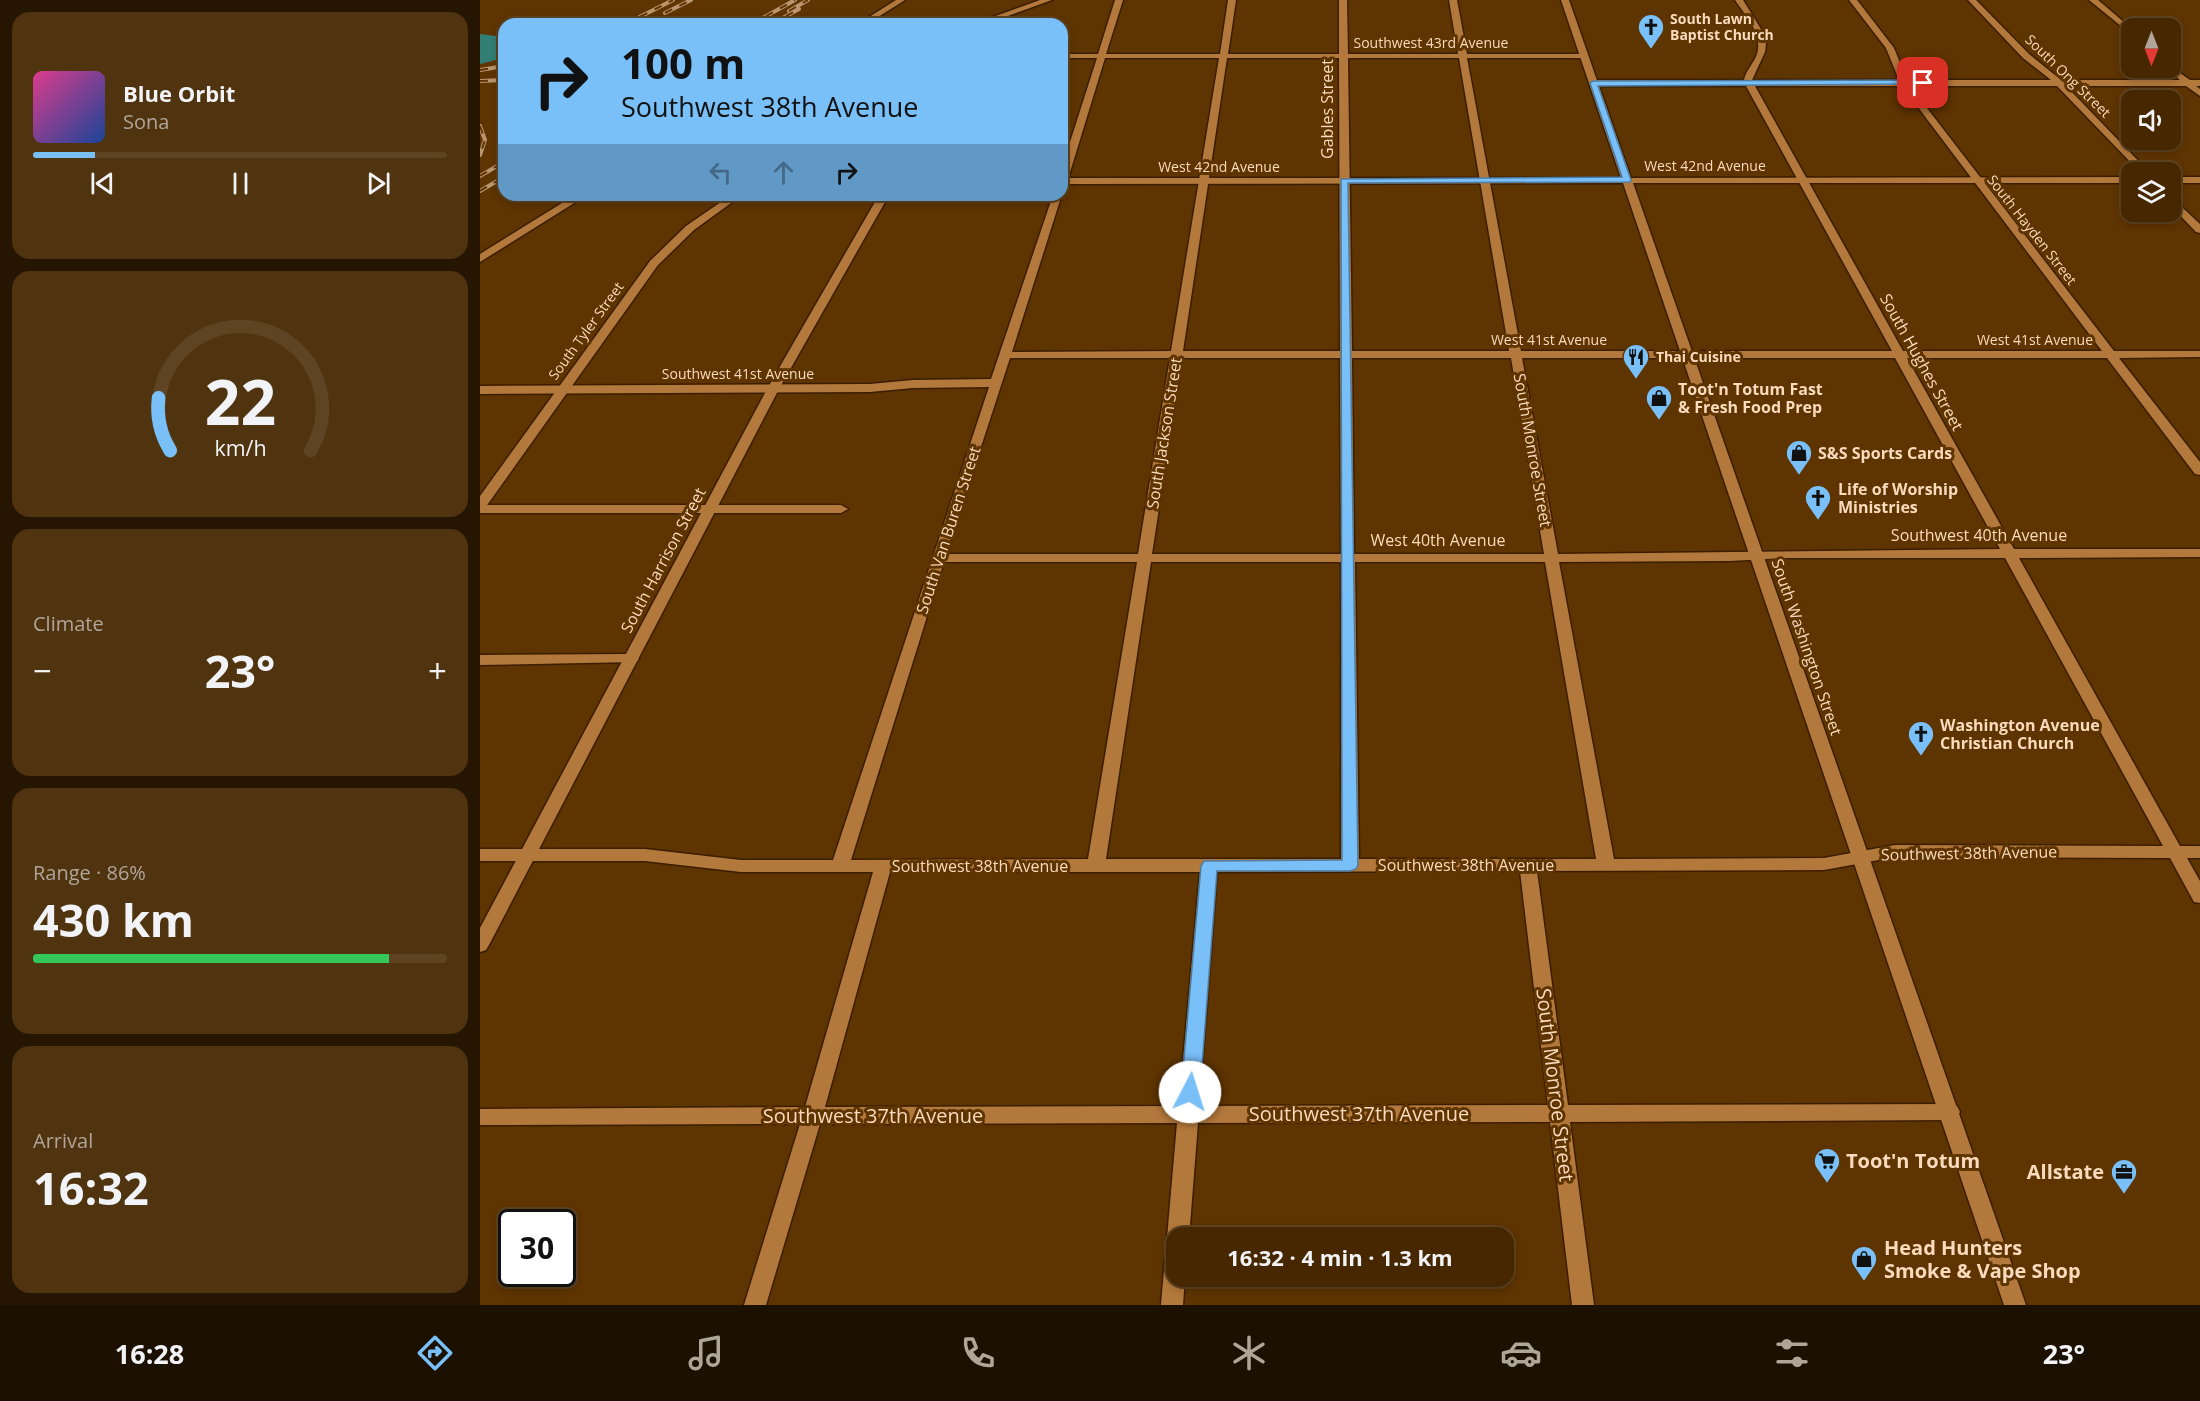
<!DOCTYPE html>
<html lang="en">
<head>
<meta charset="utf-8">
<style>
	:root { --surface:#462700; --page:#50330f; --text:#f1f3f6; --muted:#b0a599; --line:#5e4422; --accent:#79bff8 }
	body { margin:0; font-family:"Open Sans",sans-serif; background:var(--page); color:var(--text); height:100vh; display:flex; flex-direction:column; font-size:22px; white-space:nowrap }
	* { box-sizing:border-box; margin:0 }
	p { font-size:20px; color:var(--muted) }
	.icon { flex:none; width:33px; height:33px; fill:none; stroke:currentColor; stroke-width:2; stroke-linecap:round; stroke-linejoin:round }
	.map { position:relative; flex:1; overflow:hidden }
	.panel { display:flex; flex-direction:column; gap:12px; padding:12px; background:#261500; width:480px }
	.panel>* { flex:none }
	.banner { position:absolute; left:18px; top:18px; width:570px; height:183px; border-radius:18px; box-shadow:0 3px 9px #0003,0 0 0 2px var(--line); background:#79bff8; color:#111; overflow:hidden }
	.needle { width:39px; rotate:180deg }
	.buttons { position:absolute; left:1641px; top:18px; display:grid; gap:12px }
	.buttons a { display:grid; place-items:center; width:60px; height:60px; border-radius:12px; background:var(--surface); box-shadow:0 3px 9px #0003,0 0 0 2px var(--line); font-size:30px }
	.speed { position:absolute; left:18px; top:1209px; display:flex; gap:12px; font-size:30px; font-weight:700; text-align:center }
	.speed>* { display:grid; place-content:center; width:78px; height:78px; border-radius:50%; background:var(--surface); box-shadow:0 3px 9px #0003,0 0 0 2px var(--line); line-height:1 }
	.speed .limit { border:3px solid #111; border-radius:9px; background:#fff; color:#111 }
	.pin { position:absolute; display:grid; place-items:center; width:51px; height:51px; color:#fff; margin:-26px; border-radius:12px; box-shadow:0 3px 9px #0006 }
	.me { position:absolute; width:66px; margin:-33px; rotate:5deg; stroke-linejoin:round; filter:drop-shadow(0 0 4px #0008) }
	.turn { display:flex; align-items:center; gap:21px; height:126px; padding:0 24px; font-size:27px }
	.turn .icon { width:78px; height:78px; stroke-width:2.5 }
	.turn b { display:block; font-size:42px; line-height:51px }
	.lanes { display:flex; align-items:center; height:57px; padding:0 24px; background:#0003; justify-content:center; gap:30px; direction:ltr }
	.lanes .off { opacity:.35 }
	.big { font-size:45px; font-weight:700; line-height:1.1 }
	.panel .tile { flex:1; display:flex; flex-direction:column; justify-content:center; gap:9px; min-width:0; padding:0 21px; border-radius:18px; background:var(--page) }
	.panel .dial { align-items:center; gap:0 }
	.dial svg { height:156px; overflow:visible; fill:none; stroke:var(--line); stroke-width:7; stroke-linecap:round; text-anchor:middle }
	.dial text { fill:var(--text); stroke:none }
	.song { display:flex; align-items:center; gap:18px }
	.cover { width:72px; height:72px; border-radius:9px; background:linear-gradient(135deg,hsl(330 70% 55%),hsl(220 70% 35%)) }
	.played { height:6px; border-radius:3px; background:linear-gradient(90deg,var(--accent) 15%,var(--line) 15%) }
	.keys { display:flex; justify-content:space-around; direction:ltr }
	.heat { display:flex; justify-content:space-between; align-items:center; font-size:33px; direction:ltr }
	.charge { height:9px; border-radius:4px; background:linear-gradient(90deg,#34c759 86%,var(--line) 0) }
	.trip { position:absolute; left:686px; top:1227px; width:348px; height:60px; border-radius:18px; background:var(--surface); box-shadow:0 3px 9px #0003,0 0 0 2px var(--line); font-weight:700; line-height:60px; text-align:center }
	.menu { display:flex; height:96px; justify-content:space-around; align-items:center; background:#1c1000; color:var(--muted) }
	.menu .icon { width:42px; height:42px }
	.menu .selected { color:var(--accent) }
	.menu b { font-size:27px; color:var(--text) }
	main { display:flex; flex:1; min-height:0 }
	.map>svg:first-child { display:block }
	.water { fill:#317e75 }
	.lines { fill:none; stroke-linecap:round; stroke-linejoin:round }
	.street-casing { stroke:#3b1e00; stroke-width:3 }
	.secondary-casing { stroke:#3b1e00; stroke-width:3 }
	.street { fill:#b3783b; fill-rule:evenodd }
	.secondary { fill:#b3783b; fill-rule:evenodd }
	.rail-casing { stroke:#ba956e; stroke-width:4 }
	.rail { stroke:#5e3400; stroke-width:2; stroke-dasharray:8; stroke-linecap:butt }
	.route { fill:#79bff8; stroke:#4f7ca1; stroke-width:1.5 }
	.labels { text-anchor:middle; stroke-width:6; stroke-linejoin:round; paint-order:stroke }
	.far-poi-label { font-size:14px; font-weight:bold; fill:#fbdabd; stroke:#5e3400; text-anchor:start }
	.far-street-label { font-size:14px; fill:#fbdabd; stroke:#5e3400 }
	.street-label { font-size:16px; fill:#fbdabd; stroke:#5e3400 }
	.poi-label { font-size:16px; font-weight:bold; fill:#fbdabd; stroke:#5e3400; text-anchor:start }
	.near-street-label { font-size:20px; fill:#fbdabd; stroke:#5e3400 }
	.near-poi-label { font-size:20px; font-weight:bold; fill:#fbdabd; stroke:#5e3400; text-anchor:start }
</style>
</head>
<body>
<main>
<section class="panel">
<div class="tile">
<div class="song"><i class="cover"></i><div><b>Blue Orbit</b><p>Sona</p></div></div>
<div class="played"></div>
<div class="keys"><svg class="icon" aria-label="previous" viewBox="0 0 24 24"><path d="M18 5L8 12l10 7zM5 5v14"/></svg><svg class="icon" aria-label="pause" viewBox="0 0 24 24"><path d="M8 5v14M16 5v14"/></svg><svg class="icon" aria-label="next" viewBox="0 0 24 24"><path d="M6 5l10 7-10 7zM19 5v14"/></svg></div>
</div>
<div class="tile dial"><svg viewBox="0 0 100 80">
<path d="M14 69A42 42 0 1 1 86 69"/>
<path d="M14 69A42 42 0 0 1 8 42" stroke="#79bff8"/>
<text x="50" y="56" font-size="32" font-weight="700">22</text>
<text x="50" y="72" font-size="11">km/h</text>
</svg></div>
<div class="tile"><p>Climate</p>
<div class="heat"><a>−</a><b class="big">23°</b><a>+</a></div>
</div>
<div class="tile"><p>Range · 86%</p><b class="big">430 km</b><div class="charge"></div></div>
<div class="tile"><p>Arrival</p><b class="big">16:32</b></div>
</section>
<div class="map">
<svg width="1720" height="1305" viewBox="0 0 1720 1305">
	<rect width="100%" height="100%" fill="#5e3400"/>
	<path class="water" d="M 0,34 L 24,37 L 24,58 L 0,64 Z"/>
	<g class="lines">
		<g class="street-casing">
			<path id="street" d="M 416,0 L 425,0 L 387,24 L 378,24 Z
				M 635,0 L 643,0 L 626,54 L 740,54 L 748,0 L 756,0 L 748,54 L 859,54 L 859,0 L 867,0 L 868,54 L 978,54 L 969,0 L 977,0 L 987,54 L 1107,54 L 1107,58 L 987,58 L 1041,351 L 1412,351 L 1266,86 L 1113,86 L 1109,83 L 1113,80 L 1264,80 C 1266,70 1274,63 1277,54 C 1283,34 1265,15 1255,0 L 1263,0 L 1281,29 L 1286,44 L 1285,52 L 1272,80 L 1419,80 L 1406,48 L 1369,0 L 1377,0 L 1414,48 L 1427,80 L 1571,80 L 1543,58 L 1488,0 L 1496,0 L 1549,54 L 1581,80 L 1700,80 L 1686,68 L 1690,66 L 1710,80 L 1720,80 L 1720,86 L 1716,86 L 1720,89 L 1720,96 L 1706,86 L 1586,86 L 1669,172 L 1660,172 L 1577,86 L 1430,86 L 1634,351 L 1720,351 L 1720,357 L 1639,358 L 1720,462 L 1720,475 L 1715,474 L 1627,358 L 1427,358 L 1534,549 L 1720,549 L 1720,557 L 1539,558 L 1700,846 L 1720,846 L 1720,858 L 1707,858 L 1720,881 L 1720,903 L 1714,902 L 1690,858 L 1415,857 L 1344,870 L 1057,871 L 1088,1105 L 1470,1104 L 1477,1106 L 1480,1112 L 1477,1118 L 1470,1120 L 1090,1122 L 1114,1305 L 1092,1305 L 1070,1122 L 718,1123 L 709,1238 L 696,1238 L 696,1247 L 690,1245 L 687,1238 L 697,1123 L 340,1124 L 286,1305 L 264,1305 L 320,1124 L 0,1125 L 0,1109 L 325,1107 L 393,872 L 261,872 L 165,861 L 0,861 L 0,849 L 165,849 L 261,860 L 353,860 L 509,387 L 433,388 L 390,392 L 0,394 L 0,386 L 390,384 L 433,380 L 511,379 L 573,195 L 582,194 L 532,352 L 691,351 L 739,58 L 625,58 L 587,182 L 582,185 L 582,167 L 617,58 L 582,58 L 582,54 L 618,54 ZM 747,58 L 859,58 L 860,351 L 703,351 ZM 868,58 L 979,58 L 1029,351 L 872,351 ZM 1275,86 L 1422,86 L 1622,351 L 1423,351 ZM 530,358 L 690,358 L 658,554 L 466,554 ZM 702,358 L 860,358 L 861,554 L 672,554 ZM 872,358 L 1031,358 L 1064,554 L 874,554 ZM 1042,358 L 1415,358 L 1520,549 L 1078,554 ZM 1303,558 L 1525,558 L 1683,846 L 1415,845 L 1344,858 L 1134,859 L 1079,562 L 1250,561 ZM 464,562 L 657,562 L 608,859 L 371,860 ZM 671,562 L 861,562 L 861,859 L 626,859 ZM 875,562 L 1065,562 L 1116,859 L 879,859 ZM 1040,871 L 1068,1105 L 719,1106 L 737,872 ZM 410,872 L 720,872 L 699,1106 L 345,1107 Z
				M 1609,0 L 1618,0 L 1652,29 L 1652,35 Z
				M 95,195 L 107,195 L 0,262 L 0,254 Z
				M 1690,196 L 1720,224 L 1720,233 L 1716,232 L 1690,205 Z
				M 0,505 L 361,505 L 368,509 L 361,513 L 0,513 Z
				M 151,654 L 159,659 L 156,662 L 0,665 L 0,655 Z
				M 696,1248 L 696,1276 L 705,1276 L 703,1305 L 681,1305 L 685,1258 L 688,1251 Z"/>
		</g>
		<g class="secondary-casing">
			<path id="secondary" d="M 560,0 L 572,0 L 517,20 L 510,18 Z
				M 1081,0 L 1089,0 L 1151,178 L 1652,177 L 1652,183 L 1153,183 L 1546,1305 L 1524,1305 L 1143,183 L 582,184 L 582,178 L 1141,178 Z
				M 1690,177 L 1720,177 L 1720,183 L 1690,183 Z
				M 251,195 L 262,195 L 214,230 L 178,265 L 5,508 L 0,509 L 0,496 L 170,261 L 206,226 Z
				M 399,195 L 409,195 L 299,389 L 9,945 L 6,950 L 0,952 L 0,928 L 287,389 Z"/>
		</g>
		<use href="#street" class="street"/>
		<use href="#secondary" class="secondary"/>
		<g class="rail-casing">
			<path id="rail" d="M 309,11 L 328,0
				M 185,13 L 211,0
				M 146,24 L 193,0
				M 272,24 L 315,0
				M 292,24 L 319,9
				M 0,70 L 24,66
				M 0,81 L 24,80
				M 0,126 L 5,140 L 0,155
				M 0,176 L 24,162
				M 0,191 L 24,177"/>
		</g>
		<use href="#rail" class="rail"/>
	</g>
	<path class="route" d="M 1443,80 L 1447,83 L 1445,84 L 1118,86 L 1151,180 L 1150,182 L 868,183 L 878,865 L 876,869 L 870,871 L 737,871 L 720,1092 L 717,1097 L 710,1099 L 704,1097 L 701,1092 L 721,866 L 724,861 L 862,860 L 861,179 L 1142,177 L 1110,83 L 1113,81 Z"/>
	<defs>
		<g id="church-pin" transform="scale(1.35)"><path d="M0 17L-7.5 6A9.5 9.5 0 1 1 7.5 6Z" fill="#79bff8" stroke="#5e3400"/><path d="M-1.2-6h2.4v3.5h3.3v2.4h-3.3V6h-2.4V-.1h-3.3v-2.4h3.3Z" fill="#111"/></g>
		<g id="restaurant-pin" transform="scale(1.35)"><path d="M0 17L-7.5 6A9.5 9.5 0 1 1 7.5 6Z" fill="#79bff8" stroke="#5e3400"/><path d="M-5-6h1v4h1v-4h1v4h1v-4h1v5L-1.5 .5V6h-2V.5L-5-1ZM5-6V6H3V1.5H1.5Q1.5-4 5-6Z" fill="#111"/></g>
		<g id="shop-pin" transform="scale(1.35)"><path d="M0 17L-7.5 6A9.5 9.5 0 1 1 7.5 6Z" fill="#79bff8" stroke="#5e3400"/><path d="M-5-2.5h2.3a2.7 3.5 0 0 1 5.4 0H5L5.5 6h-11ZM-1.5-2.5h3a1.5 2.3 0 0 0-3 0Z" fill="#111"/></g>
		<g id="supermarket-pin" transform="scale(1.35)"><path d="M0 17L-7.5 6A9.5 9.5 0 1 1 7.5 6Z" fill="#79bff8" stroke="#5e3400"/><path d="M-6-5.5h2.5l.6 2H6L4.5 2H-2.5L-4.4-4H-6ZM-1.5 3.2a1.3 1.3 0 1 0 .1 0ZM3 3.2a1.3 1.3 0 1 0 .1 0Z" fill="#111"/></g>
		<g id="office-pin" transform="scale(1.35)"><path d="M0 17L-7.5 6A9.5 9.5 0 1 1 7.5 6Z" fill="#79bff8" stroke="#5e3400"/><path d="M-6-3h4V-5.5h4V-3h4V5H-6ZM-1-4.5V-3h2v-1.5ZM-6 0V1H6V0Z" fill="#111"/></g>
	</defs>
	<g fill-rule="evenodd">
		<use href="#church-pin" x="1171" y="27"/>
		<use href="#restaurant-pin" x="1156" y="357"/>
		<use href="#shop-pin" x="1179" y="398"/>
		<use href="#shop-pin" x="1319" y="453"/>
		<use href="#church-pin" x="1338" y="498"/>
		<use href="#church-pin" x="1441" y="734"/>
		<use href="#supermarket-pin" x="1347" y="1161"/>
		<use href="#office-pin" x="1644" y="1172"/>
		<use href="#shop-pin" x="1384" y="1259"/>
	</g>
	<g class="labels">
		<g class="far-poi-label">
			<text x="1190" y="24">South Lawn<tspan x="1190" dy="16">Baptist Church</tspan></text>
			<text x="1176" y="362">Thai Cuisine</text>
		</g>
		<g class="far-street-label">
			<text x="951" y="48">Southwest 43rd Avenue</text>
			<text transform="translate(1588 76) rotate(44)" y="5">South Ong Street</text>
			<text x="1225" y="171">West 42nd Avenue</text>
			<text x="739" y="172">West 42nd Avenue</text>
			<text transform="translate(1552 230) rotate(52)" y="5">South Hayden Street</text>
			<text transform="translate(106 331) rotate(-54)" y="5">South Tyler Street</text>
			<text x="1069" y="345">West 41st Avenue</text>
			<text x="1555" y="345">West 41st Avenue</text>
			<text x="258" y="379">Southwest 41st Avenue</text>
		</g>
		<g class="street-label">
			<text transform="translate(847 109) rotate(-90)" y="6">Gables Street</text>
			<text transform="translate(1442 362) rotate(61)" y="6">South Hughes Street</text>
			<text transform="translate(684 433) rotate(-81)" y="6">South Jackson Street</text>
			<text transform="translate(1053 450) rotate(80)" y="6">South Monroe Street</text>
			<text transform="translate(468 530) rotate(-72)" y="6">South Van Buren Street</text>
			<text x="1499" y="541">Southwest 40th Avenue</text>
			<text x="958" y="546">West 40th Avenue</text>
			<text transform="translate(183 560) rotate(-62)" y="6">South Harrison Street</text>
			<text transform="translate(1327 647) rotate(71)" y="6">South Washington Street</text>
			<text transform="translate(1489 853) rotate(-1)" y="6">Southwest 38th Avenue</text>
			<text x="986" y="871">Southwest 38th Avenue</text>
			<text x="500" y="872">Southwest 38th Avenue</text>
		</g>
		<g class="poi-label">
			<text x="1198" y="395">Toot'n Totum Fast<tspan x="1198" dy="18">&amp; Fresh Food Prep</tspan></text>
			<text x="1338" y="459">S&amp;S Sports Cards</text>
			<text x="1358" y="495">Life of Worship<tspan x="1358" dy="18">Ministries</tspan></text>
			<text x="1460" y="731">Washington Avenue<tspan x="1460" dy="18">Christian Church</tspan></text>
		</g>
		<g class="near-street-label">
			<text transform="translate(1075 1085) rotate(83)" y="7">South Monroe Street</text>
			<text x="879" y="1121">Southwest 37th Avenue</text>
			<text x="393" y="1123">Southwest 37th Avenue</text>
		</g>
		<g class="near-poi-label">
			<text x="1366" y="1168">Toot'n Totum</text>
			<text x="1624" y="1179" text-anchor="end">Allstate</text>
			<text x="1404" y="1255">Head Hunters<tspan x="1404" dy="23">Smoke &amp; Vape Shop</tspan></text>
		</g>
	</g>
</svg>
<div class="buttons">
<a><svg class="needle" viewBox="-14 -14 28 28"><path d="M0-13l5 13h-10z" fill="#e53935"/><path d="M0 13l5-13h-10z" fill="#b0a599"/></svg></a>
<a><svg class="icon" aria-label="sound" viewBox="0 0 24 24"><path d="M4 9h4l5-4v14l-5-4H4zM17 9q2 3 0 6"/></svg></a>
<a><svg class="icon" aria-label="layers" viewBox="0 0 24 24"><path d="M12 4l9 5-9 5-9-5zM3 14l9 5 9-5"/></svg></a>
</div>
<div class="speed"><div class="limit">30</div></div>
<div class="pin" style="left:1443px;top:83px;background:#d93025"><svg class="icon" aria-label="arrive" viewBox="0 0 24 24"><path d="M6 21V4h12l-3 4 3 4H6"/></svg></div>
<svg class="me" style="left:710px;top:1092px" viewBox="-20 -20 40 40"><circle r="19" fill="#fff"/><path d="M0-13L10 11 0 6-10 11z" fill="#79bff8"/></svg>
<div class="trip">16:32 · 4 min · 1.3 km</div>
<div class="banner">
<div class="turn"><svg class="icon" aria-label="right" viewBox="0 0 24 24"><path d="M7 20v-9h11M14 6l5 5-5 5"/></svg><div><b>100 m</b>Southwest 38th Avenue</div></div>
<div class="lanes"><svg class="icon off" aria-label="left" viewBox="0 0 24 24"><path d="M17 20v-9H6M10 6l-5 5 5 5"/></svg><svg class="icon off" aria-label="ahead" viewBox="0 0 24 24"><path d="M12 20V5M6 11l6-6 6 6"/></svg><svg class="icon" aria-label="right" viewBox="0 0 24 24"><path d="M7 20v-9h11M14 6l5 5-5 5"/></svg></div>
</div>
</div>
</main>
<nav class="menu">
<b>16:28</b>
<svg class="icon selected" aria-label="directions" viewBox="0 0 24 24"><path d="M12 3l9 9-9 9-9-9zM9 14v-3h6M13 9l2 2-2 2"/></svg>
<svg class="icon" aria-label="music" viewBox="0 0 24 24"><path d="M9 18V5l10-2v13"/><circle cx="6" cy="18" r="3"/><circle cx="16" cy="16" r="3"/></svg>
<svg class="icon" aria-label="phone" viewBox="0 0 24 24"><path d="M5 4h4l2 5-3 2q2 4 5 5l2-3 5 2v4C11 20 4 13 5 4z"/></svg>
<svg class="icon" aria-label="climate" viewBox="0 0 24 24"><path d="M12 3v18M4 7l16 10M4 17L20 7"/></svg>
<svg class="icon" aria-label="car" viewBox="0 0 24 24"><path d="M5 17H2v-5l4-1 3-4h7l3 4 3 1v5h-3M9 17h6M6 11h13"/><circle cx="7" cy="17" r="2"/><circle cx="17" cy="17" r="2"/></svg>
<svg class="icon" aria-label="filters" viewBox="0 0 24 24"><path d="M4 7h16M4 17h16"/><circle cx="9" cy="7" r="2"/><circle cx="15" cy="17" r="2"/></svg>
<b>23°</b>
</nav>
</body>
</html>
